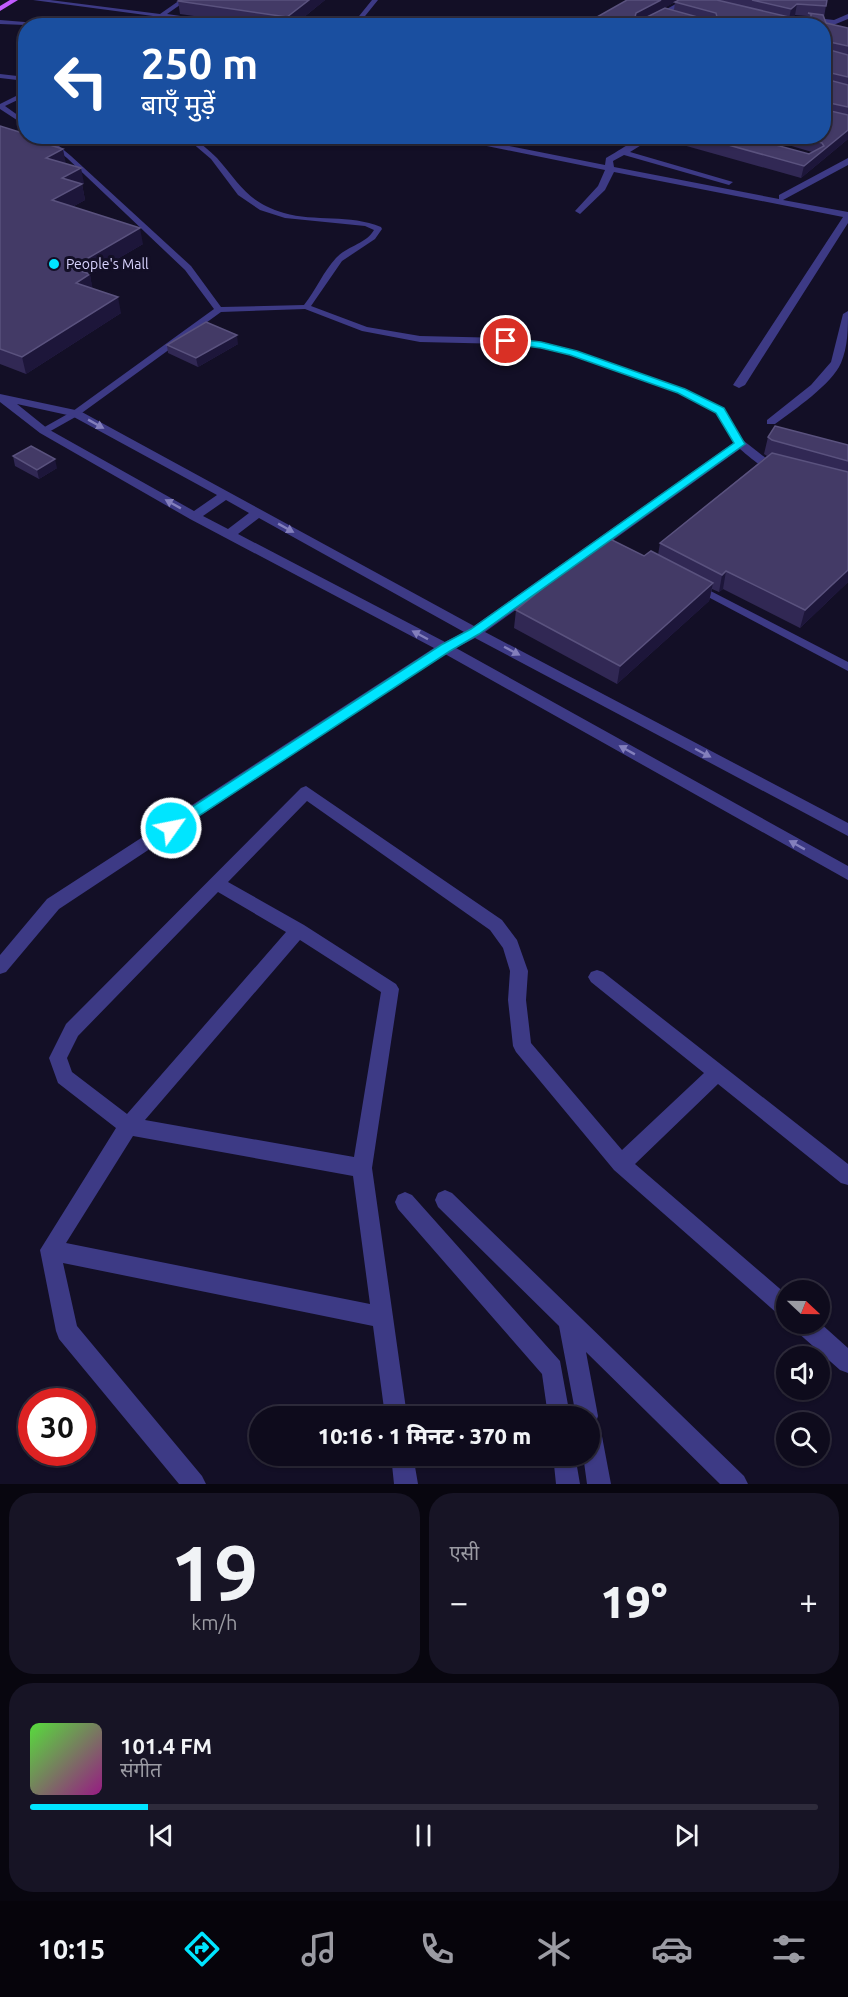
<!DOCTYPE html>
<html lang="hi">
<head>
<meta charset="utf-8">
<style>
	:root { --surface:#0e0b1c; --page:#171425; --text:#f1f3f6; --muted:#9b9ba3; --line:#2e2b3b; --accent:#00e5ff }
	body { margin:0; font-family:Ubuntu,"Noto Sans Devanagari",sans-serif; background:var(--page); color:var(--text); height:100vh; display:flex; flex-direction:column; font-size:22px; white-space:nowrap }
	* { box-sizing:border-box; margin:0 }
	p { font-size:20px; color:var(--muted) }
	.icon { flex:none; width:33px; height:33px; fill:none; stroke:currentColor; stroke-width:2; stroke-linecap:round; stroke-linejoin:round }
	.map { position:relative; height:1484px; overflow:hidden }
	.details { display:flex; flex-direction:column; gap:9px; padding:9px; background:#08060f; flex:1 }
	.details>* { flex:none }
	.guide { position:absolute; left:18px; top:18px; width:813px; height:126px; border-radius:24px; box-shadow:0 2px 4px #0004,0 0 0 2px var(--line); background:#1a4fa0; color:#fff; overflow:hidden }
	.needle { width:39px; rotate:112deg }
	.fabs { position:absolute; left:776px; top:1280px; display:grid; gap:12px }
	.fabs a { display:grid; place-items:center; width:54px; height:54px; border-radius:50%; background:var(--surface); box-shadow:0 2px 4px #0004,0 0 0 2px var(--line); font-size:30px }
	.speed { position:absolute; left:18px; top:1388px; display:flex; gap:12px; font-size:30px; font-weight:700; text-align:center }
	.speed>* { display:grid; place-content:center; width:78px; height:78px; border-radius:50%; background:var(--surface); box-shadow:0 2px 4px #0004,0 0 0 2px var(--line); line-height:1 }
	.speed .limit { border:9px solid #d22; background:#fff; color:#111 }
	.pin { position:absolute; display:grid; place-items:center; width:51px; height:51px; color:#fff; margin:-26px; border:3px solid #fff; border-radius:50%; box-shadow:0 2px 6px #0007 }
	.me { position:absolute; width:66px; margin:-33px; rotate:57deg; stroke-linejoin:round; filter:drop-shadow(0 0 4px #0008) }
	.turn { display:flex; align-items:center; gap:21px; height:126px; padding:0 24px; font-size:27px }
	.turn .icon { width:78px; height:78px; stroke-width:2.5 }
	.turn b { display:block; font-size:42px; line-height:51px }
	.big { font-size:45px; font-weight:800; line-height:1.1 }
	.details .card { flex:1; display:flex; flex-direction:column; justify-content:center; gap:9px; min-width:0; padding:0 21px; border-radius:24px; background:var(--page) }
	.details .dial { align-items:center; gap:0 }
	.dial b { font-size:78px; line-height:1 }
	.song { display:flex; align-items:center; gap:18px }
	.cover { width:72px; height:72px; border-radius:9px; background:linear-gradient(135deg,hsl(110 70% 55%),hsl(310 70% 35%)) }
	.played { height:6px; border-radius:3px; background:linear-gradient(90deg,var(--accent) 15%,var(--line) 15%) }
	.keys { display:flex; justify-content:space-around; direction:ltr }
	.heat { display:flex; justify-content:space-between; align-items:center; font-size:33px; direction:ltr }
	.details .tiles { flex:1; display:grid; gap:9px; grid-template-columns:1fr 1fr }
	.card:last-child { grid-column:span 2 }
	.trip { position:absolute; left:249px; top:1406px; width:351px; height:60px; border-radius:30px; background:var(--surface); box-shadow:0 2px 4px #0004,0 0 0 2px var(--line); font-weight:800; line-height:60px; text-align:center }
	.tab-bar { display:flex; height:96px; justify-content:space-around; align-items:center; background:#06040b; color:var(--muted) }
	.tab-bar .icon { width:42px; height:42px }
	.tab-bar .active { color:var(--accent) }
	.tab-bar b { font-size:27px; color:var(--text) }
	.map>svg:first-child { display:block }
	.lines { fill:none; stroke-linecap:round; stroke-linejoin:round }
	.service { fill:#3d3a85; fill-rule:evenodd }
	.minor { fill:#3d3a85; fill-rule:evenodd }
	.primary { fill:#c25bff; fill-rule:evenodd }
	.wall { fill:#312854; fill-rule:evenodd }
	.shaded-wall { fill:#1d163a }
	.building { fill:#433a66; stroke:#5a527e; stroke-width:1.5 }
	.oneway { fill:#837fbc }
	.route { fill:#00e5ff; stroke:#0095a6; stroke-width:1.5 }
	.poi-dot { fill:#00e5ff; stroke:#130f26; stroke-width:2 }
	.labels { text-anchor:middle; stroke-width:6; stroke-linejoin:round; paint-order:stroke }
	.far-poi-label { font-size:14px; fill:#d9d4ff; stroke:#130f26; text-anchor:start }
</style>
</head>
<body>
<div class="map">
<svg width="848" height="1484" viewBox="0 0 848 1484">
	<rect width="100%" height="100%" fill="#130f26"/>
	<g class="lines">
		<path class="service" d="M 33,0 L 50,0 L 160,14 L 180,0 L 187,0 L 167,14 L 249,26 L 228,26 Z
			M 372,0 L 378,0 L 357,26 L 351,26 Z
			M 81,19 L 149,26 L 81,23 L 51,26 L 0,24 L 0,20 L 37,23 Z
			M 26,91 L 26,96 L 5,106 L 26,121 L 26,126 L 0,109 L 0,104 Z
			M 39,136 L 47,136 L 71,156 L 191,266 L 221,307 L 304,305 C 316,290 323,272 336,258 C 347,246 366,244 374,230 L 365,226 L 285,218 L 260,210 L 238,195 L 211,159 L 184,136 L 192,136 C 200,143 209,150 217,158 C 240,184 247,202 284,213 C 315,222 350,214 381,227 L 382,229 L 375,239 L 342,261 L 311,306 L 367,327 L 420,336 L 506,338 L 541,342 L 577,351 L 684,389 L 723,409 L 745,443 L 743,445 L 737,445 L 717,413 L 678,393 L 571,355 L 541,348 L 506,344 L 420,342 L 362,331 L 305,309 L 221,312 L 79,415 L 47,433 L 41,433 L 41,429 L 73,411 L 214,309 L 185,270 L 67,158 Z
			M 697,584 L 848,662 L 848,671 L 693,589 L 692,587 Z"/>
		<path class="minor" d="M 683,0 L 691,0 L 645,26 L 636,26 Z
			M 848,14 L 848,19 L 826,28 L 823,26 L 826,23 L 803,19 L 807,17 L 834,20 Z
			M 0,74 L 26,77 L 26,81 L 0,78 Z
			M 438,136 L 458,136 L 605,165 L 606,158 C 622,149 638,136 656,136 L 630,152 L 733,182 L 729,185 L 624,155 L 613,161 L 614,167 L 779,199 L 779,195 L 848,158 L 848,165 L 783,200 L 848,212 L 848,223 L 745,385 L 739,388 L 733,385 L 843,217 L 614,172 L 605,190 L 580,214 L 575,211 L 598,186 L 605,170 Z
			M 848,311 C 848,328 848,347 841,363 C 832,384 794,410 775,424 L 767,424 L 767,420 L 811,385 L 831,362 L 843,314 Z
			M 0,394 L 80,411 L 474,626 L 736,441 L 744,441 L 767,459 L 784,465 L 784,471 C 767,474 752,459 740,449 L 485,632 L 848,823 L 848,836 L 475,638 L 456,648 L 848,866 L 848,880 L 445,654 L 59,909 L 6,972 L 0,974 L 0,955 L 47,899 L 434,648 L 190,519 L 40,433 L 0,402 ZM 17,404 L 72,416 L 217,495 L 194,511 L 48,429 ZM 226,500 L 249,513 L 228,529 L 203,516 ZM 259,518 L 464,632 L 445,642 L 238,534 Z
			M 306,786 L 502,920 L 517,940 L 528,971 L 526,1000 L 531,1043 L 622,1150 L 704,1073 L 591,982 L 588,977 L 591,972 L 597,970 L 603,972 L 848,1164 L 848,1185 L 841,1183 L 718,1084 L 635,1164 L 786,1294 L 786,1319 L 779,1315 L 614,1170 L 516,1052 L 513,1046 L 508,1000 L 510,971 L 503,948 L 490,930 L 307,801 L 228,882 L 304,925 L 396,984 L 399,989 L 372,1168 L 407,1416 L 385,1416 L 373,1326 L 63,1263 L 77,1326 L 202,1476 L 206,1484 L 179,1484 L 59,1339 L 56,1331 L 40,1250 L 116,1128 L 58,1083 L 49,1058 L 66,1024 L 301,788 ZM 218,892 L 286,932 L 127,1114 L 72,1072 L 67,1058 L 78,1036 ZM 300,940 L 381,992 L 354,1157 L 145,1120 ZM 133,1136 L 353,1176 L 370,1304 L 66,1243 Z
			M 445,1190 L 452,1193 L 744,1476 L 748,1484 L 720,1484 L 586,1352 L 598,1416 L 596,1422 L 601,1431 L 611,1484 L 587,1484 L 583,1455 L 590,1455 L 590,1416 L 576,1416 L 559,1326 L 438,1207 L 435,1200 L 438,1193 Z
			M 405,1192 L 412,1195 L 560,1361 L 570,1416 L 548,1416 L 542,1374 L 398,1209 L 395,1202 L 398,1195 Z
			M 819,1322 L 848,1348 L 848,1373 L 840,1370 L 796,1331 L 793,1323 Z
			M 391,1455 L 413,1455 L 418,1484 L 394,1484 Z
			M 553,1455 L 575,1455 L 580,1484 L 556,1484 Z"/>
		<path class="primary" d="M 10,0 L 18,0 L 0,11 L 0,6 Z"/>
	</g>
	<path class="wall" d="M 179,0 L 325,0 L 293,26 L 262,26 L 180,14 L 178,1 Z
		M 679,0 L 827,0 L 824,17 L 826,23 L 848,28 L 848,139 L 801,178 L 658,138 L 658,136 L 743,136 L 809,154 L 812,152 L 758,136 L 824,136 L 581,26 ZM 675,2 L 674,10 L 647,17 ZM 795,15 L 807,16 L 807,17 L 792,17 Z
		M 0,126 L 46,144 L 84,183 L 82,184 L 85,200 L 72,207 L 143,244 L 90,275 L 92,288 L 121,313 L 26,374 L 0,364 Z
		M 238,344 L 198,367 L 168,353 L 167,345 Z
		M 768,437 L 848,445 L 848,582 L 800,628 L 723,589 L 719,592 L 712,589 L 709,601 L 617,684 L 514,628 L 516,610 L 644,556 L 658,555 L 660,543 L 767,456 L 764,454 Z
		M 13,456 L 57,468 L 39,479 L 15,466 Z"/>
	<path class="shaded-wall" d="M 309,0 L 325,0 L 293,26 L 288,26 L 287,17 Z
		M 661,0 L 679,0 L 635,24 L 636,13 Z
		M 797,4 L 795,15 L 789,19 L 791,9 Z
		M 848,130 L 848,139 L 801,178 L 804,166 Z
		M 63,149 L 66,164 L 46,158 Z
		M 81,168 L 84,183 L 82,184 L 85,200 L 55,216 L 52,200 L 62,178 Z
		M 140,228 L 143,244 L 90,275 L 93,290 L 79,299 L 71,268 Z
		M 118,297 L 121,313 L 26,374 L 22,357 Z
		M 237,335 L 238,344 L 198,367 L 196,358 Z
		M 55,459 L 57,468 L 39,479 L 37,470 Z
		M 848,570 L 848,582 L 800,628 L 805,610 Z
		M 726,571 L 723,589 L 719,592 L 722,575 Z
		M 713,583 L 709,601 L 617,684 L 620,666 Z"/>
	<path class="building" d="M 179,0 L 309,0 L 287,17 L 178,1 Z
		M 627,0 L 661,0 L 636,13 L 635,17 L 647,17 L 665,8 L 701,18 L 717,17 L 716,13 L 675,2 L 679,0 L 717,0 L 793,18 L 811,17 L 811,14 L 808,13 L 823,15 L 826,23 L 848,28 L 848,46 L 825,41 L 826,49 L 848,55 L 848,77 L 827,72 L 824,74 L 825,79 L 848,85 L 848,107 L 825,102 L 826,110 L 848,115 L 848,130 L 804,166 L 696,136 L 743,136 L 809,154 L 824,146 L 822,143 L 800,136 L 824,136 L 824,26 L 581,26 Z
		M 752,0 L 827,0 L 826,6 L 797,4 L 791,9 Z
		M 0,126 L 26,134 L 26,136 L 35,136 L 46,139 L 40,142 L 63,149 L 46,158 L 81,168 L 62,178 L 82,184 L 52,200 L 140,228 L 71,268 L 90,274 L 76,283 L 118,297 L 22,357 L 0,349 Z
		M 206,322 L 237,335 L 196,358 L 167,345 Z
		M 775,426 L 848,445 L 848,461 L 772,440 L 768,437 Z
		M 31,446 L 55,459 L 37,470 L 13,456 Z
		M 772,453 L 848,472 L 848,570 L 805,610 L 726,571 L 722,575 L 660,543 Z
		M 606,537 L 644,556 L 651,551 L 713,583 L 620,666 L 516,610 Z"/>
	<defs><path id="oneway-solid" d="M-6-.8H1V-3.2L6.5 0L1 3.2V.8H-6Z" transform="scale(1.5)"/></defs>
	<g class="oneway">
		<use href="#oneway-solid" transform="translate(96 424) rotate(29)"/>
		<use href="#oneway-solid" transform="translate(173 504) rotate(-151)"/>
		<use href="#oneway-solid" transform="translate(286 528) rotate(29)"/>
		<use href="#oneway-solid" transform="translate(420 635) rotate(-152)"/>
		<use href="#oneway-solid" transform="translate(512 651) rotate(28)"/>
		<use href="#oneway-solid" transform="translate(627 750) rotate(-151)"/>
		<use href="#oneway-solid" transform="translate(703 753) rotate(28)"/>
		<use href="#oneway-solid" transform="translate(797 845) rotate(-151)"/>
	</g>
	<path class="route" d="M 506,338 L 541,342 L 577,351 L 685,389 L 724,408 L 745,444 L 479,634 L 450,651 L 176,831 L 166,831 L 163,828 L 166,824 L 441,645 L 471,629 L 734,443 L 716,413 L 678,393 L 570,355 L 541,348 L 503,343 L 502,341 Z"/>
	<circle class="poi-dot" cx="54" cy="264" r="6"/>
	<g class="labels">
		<g class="far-poi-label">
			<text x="66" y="269">People's Mall</text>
		</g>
	</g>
</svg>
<div class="fabs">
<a><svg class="needle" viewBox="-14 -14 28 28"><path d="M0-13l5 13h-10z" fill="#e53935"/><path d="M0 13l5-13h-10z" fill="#9b9ba3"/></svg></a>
<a><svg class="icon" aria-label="sound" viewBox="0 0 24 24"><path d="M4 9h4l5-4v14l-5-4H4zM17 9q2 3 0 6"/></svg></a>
<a><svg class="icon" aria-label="search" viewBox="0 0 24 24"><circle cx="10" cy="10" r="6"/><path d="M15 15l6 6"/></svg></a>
</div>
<div class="speed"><div class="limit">30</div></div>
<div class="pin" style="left:506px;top:341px;background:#d93025"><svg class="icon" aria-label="arrive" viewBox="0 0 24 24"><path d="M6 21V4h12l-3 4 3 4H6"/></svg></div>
<svg class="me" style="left:171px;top:828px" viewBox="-20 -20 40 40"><circle r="17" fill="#00e5ff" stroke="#fff" stroke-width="3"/><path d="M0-11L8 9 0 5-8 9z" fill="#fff"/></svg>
<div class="trip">10:16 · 1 मिनट · 370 m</div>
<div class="guide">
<div class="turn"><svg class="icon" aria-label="left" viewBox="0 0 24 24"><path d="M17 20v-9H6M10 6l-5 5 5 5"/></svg><div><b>250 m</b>बाएँ मुड़ें</div></div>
</div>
</div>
<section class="details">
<div class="tiles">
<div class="card dial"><b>19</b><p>km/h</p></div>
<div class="card"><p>एसी</p>
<div class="heat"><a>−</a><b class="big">19°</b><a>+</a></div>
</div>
<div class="card">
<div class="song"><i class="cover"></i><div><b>101.4 FM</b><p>संगीत</p></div></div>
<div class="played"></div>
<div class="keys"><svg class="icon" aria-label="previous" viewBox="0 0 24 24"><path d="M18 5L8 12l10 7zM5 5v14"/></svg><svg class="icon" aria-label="pause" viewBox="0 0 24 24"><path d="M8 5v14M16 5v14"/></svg><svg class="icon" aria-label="next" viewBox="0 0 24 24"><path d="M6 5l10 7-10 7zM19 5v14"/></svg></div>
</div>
</div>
</section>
<nav class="tab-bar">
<b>10:15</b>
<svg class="icon active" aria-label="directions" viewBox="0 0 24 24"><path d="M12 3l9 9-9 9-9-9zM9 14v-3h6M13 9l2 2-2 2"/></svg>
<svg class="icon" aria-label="music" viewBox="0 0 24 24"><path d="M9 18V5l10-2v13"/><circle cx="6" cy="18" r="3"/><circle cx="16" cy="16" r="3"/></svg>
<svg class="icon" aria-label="phone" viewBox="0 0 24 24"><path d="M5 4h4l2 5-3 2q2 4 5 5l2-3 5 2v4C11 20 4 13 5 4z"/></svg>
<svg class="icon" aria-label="climate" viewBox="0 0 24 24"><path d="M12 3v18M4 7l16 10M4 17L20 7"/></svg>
<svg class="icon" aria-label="car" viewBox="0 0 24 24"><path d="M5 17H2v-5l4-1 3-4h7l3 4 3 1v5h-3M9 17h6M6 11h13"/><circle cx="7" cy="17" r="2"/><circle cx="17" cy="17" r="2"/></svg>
<svg class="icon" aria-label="filters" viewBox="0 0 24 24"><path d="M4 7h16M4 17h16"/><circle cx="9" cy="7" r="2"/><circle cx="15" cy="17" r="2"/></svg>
</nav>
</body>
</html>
